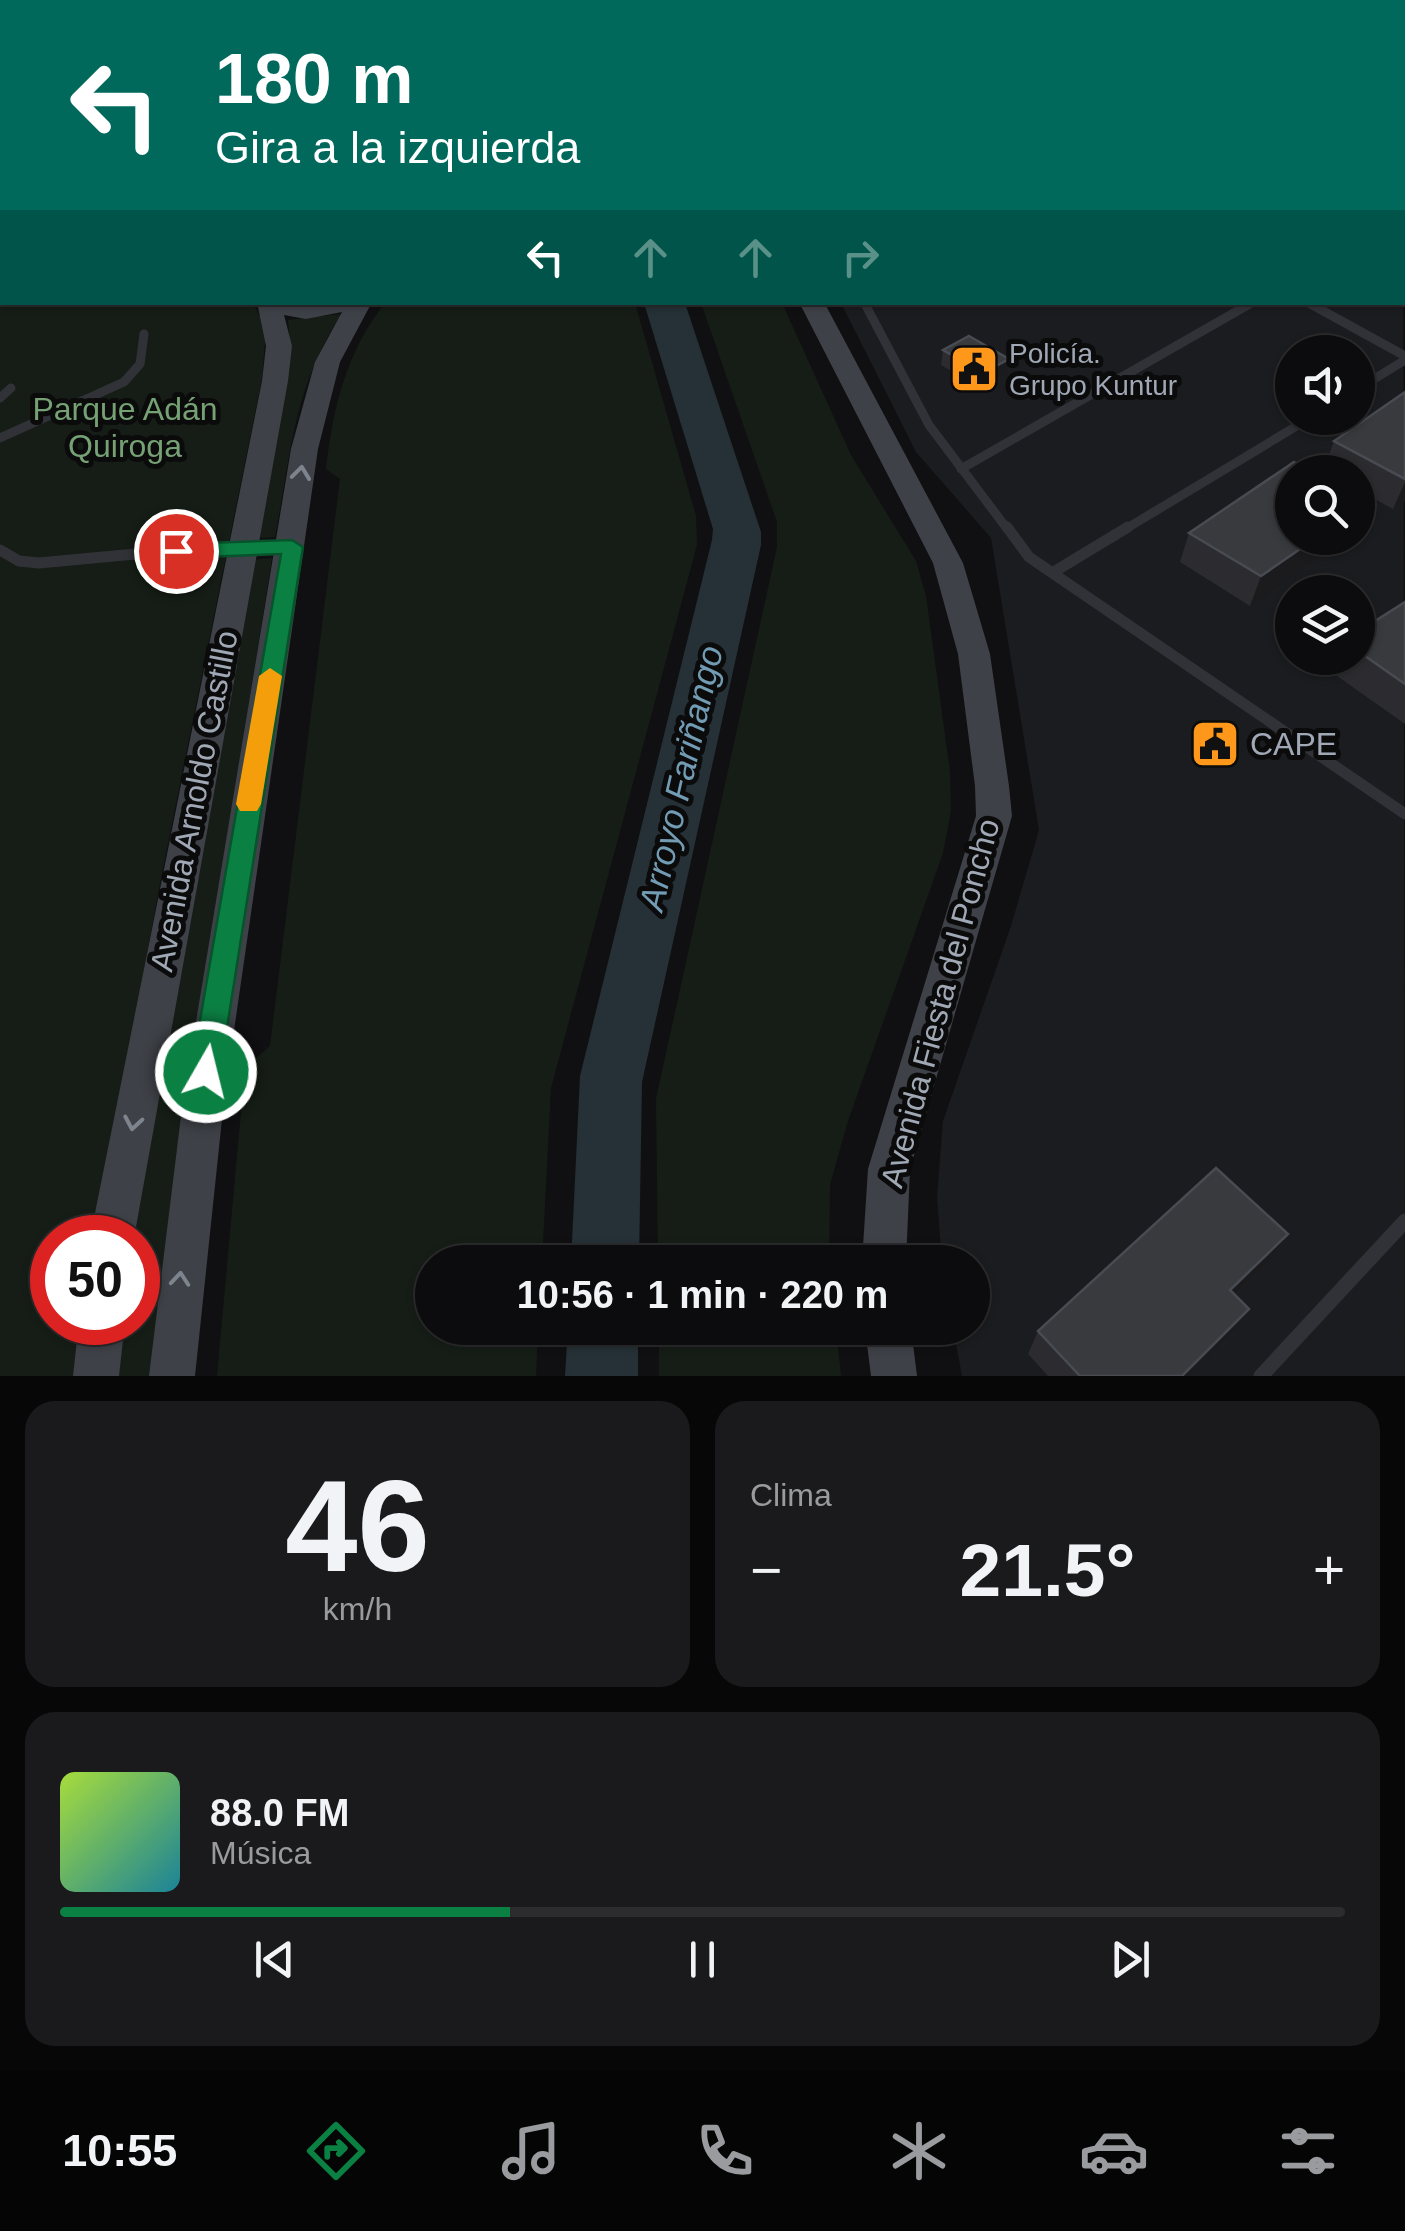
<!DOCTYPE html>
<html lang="es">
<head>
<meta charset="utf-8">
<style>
	:root { --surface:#0c0c0e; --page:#1a1a1c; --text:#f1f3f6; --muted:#9a9b9e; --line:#2c2c2e; --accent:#0b8043 }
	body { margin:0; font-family:Arial,sans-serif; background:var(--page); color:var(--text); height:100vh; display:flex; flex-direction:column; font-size:38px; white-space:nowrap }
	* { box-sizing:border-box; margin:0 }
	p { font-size:32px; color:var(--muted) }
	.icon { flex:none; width:55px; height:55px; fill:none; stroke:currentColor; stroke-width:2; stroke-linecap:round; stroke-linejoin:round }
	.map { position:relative; height:1376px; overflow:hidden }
	.details { display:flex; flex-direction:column; gap:25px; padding:25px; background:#070708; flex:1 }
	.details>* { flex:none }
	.top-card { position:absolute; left:0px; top:0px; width:1405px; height:305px; box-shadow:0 2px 8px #0004,0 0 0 2px var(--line); background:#00695c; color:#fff; overflow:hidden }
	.buttons { position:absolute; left:1275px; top:335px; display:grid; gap:20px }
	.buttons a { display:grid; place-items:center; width:100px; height:100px; border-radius:50%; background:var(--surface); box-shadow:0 2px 8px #0004,0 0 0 2px var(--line); font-size:50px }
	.speed { position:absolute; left:30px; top:1215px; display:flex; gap:20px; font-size:50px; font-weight:700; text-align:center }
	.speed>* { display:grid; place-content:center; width:130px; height:130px; border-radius:50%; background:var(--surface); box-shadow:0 2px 8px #0004,0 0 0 2px var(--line); line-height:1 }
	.speed .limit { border:15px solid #d22; background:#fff; color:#111 }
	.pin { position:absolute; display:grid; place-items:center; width:85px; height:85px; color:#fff; margin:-42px; border:5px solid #fff; border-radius:50%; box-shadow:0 2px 10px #0007 }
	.me { position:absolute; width:110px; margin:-55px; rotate:8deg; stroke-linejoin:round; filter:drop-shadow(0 0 8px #0008) }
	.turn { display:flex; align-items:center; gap:35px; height:210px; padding:0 50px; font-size:45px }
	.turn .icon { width:130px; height:130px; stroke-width:2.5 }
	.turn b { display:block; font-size:70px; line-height:85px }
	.lanes { display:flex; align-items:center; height:95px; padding:0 50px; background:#0003; justify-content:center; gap:50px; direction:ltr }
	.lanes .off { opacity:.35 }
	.big { font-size:75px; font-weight:700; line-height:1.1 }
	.details .widget { flex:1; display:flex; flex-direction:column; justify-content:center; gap:15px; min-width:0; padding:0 35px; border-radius:30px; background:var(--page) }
	.details .dial { align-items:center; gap:0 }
	.dial b { font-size:130px; line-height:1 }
	.song { display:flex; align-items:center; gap:30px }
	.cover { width:120px; height:120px; border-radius:15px; background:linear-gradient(135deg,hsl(80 70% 55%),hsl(190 70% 35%)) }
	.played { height:10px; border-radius:5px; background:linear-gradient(90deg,var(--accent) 35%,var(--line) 35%) }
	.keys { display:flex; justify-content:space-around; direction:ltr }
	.heat { display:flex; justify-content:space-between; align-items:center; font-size:55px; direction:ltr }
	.details .tiles { flex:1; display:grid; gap:25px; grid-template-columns:1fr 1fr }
	.widget:last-child { grid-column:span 2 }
	.trip { position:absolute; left:415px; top:1245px; width:575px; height:100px; border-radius:50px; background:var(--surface); box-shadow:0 2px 8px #0004,0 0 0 2px var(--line); font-weight:700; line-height:100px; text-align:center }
	.tab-bar { display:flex; height:160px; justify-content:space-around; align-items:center; background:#050506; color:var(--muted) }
	.tab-bar .icon { width:70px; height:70px }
	.tab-bar .selected { color:var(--accent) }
	.tab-bar b { font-size:45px; color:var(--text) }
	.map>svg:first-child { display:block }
	.built { fill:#1b1c1f; fill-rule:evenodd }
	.green { fill:#161d16 }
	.water { fill:#253136 }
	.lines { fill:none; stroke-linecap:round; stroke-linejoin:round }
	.lane-far2 { stroke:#303237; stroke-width:9 }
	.lane-far1 { stroke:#303237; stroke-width:11 }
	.lane { stroke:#303237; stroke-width:15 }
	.secondary { fill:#3e4147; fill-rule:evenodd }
	.wall { fill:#2c2c30 }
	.shaded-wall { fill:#1b1b1e }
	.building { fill:#383a3e; stroke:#484b51; stroke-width:2.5 }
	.oneway { stroke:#7d848e }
	.route { fill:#0b8043; stroke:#07532c; stroke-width:2.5 }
	.slow { fill:#f59e0b }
	.labels { text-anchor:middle; stroke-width:10; stroke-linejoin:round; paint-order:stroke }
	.far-poi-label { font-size:28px; fill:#9fa8b4; stroke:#0b0b0c; text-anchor:start }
	.park-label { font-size:32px; fill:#76a174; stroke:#0b0b0c }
	.poi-label { font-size:32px; fill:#9fa8b4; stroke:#0b0b0c; text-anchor:start }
	.street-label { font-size:32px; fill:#9fa8b4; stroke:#0b0b0c }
	.water-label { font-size:35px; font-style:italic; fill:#729cb4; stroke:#0b0b0c }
</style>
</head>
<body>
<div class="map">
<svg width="1405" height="1376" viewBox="0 0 1405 1376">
	<rect width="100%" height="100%" fill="#101012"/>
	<path class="built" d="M 1403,114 L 1405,1376 L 962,1376 L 953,1328 L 972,1328 L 972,1262 L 942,1262 L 937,1197 L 943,1121 L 1011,926 L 1039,830 L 991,538 L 916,452 L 841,303 L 1402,302 ZM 1292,352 L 1358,352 L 1358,418 L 1292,418 ZM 1292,472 L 1358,472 L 1358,538 L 1292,538 ZM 1292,592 L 1358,592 L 1358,658 L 1292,658 Z"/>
	<path class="green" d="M 0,0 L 43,2 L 2,2 L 2,302 L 253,303 L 266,328 L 262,378 L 161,878 L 95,1237 L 52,1238 L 52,1322 L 83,1323 L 75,1376 L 0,1376 Z
		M 1121,0 L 1405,0 L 1405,103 L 1402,2 Z
		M 385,303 L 635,303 L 696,516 L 697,545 L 551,1088 L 542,1262 L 432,1262 L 432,1328 L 538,1328 L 536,1376 L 217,1376 L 245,1068 L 270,1046 L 340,479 L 326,469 C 333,408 346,352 385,303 Z
		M 701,303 L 782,303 L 851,455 L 916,561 L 926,596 L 950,772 L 951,811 L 943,853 L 847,1124 L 830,1185 L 829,1262 L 658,1262 L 656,1099 L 777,547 L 777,522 Z
		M 338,314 L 341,315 C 293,388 291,454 275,537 L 256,538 L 291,355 L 288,320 Z
		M 272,558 L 175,1167 L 153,1376 L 115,1376 L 120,1323 L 138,1322 L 138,1238 L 131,1237 L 251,560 Z
		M 659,1328 L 836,1328 L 841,1376 L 659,1376 Z"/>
	<path class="water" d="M 644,303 L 685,303 L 761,532 L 761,545 L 642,1082 L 639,1262 L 571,1262 L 580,1076 L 712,540 L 713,529 Z
		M 568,1328 L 638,1328 L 638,1376 L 565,1376 Z"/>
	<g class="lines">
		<path class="lane-far2" d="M 864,302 L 929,425 L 1008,530
			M 1307,302 L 1405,356
			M 1358,389 L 1405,360
			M 0,398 L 11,388
			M 0,438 L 124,382 L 140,364 L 144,334
			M 961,469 L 1253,302
			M 1124,530 L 1310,418"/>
		<path class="lane-far1" d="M 1007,527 L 1029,557 L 1405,814
			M 0,550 L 19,561 L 39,563 L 210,547 L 288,547
			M 1052,573 L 1128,527"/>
		<path class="lane" d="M 1261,1376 L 1405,1221"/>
		<path class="secondary" d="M 304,0 L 322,0 L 323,2 L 305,2 Z
			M 869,0 L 892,0 L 893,2 L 871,2 Z
			M 0,190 L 2,190 L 2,204 L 0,204 Z
			M 257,302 L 372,302 L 340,362 L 318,449 L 224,1100 L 195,1376 L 149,1376 L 183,1100 L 291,449 L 315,362 L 342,312 L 306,319 L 284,315 L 292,346 L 288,381 L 134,1238 L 90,1238 L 262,381 L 266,346 Z
			M 799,302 L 824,302 L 963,563 L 990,654 L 1009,786 L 1012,816 L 910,1169 L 906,1262 L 862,1262 L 868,1169 L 976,816 L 975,786 L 958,654 L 933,563 Z
			M 79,1322 L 125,1322 L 119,1376 L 73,1376 Z
			M 865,1328 L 911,1328 L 917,1376 L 871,1376 Z"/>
	</g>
	<path class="wall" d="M 943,350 L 1006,374 L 980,388 L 941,365 Z
		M 1405,392 L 1405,501 L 1393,509 L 1358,490 L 1358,472 L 1326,472 L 1323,471 L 1334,441 Z
		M 1189,533 L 1292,538 L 1250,606 L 1180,562 Z
		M 1405,602 L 1405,724 L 1330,671 L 1336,658 L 1358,658 L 1358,632 Z
		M 1288,1234 L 1272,1259 L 1235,1295 L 1249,1309 L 1234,1333 L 1190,1376 L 1048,1376 L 1028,1354 L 1038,1331 Z"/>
	<path class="shaded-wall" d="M 1009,359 L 1006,374 L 980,388 L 983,373 Z
		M 1405,482 L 1405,501 L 1393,509 Z
		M 1366,502 L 1358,522 L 1358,508 Z
		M 1316,538 L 1346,538 L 1250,606 L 1261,576 Z
		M 1288,1234 L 1272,1259 L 1215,1314 L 1230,1290 Z
		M 1249,1309 L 1234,1333 L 1190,1376 L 1182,1376 Z"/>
	<path class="building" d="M 1024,0 L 1102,0 L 1109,2 L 1018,2 Z
		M 969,336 L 1009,359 L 983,373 L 943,350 Z
		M 1405,392 L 1405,479 L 1334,441 Z
		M 1294,462 L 1312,472 L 1292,472 L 1292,538 L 1316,538 L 1261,576 L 1189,533 Z
		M 1358,498 L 1366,502 L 1358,508 Z
		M 1405,602 L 1405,684 L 1358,651 L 1358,632 Z
		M 1216,1168 L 1288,1234 L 1230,1290 L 1249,1309 L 1182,1376 L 1080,1376 L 1038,1331 Z"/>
	<defs><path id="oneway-chevron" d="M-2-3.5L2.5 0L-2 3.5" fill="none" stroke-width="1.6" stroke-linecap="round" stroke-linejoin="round" transform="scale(2.5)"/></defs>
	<g class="oneway">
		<use href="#oneway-chevron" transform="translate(301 473) rotate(-83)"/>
		<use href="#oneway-chevron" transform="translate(133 1123) rotate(100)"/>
		<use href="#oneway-chevron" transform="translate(180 1279) rotate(-85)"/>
	</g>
	<path class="route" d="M 292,540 L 303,547 L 220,1072 L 216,1081 L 206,1085 L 195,1081 L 191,1072 L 281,554 L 176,558 L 165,551 L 176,544 Z"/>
	<path class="slow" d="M 270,668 L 282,676 L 261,804 L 257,811 L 240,811 L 236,804 L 259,676 Z"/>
	<defs>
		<g id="civic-square" transform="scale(2.5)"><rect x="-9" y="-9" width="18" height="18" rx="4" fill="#ff981a" stroke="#0b0b0c"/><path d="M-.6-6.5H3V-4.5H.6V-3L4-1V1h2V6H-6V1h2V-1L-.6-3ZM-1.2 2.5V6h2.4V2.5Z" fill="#111"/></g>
	</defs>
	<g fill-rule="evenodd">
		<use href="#civic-square" x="974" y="369"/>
		<use href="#civic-square" x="1215" y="744"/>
	</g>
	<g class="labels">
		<g class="far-poi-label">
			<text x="1009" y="363">Policía.<tspan x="1009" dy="32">Grupo Kuntur</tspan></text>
		</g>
		<g class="park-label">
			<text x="125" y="420">Parque Adán<tspan x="125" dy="37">Quiroga</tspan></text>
		</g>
		<g class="poi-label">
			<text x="1250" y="755">CAPE</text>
		</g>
		<g class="street-label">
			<text transform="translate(194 801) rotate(-79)" y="11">Avenida Arnoldo Castillo</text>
			<text transform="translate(940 1003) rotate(-75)" y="11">Avenida Fiesta del Poncho</text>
		</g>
		<g class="water-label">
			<text transform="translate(681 778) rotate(-77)" y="12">Arroyo Fariñango</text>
		</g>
	</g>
</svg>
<div class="buttons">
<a><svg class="icon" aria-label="sound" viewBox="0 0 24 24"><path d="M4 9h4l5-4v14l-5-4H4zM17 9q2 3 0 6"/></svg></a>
<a><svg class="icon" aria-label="search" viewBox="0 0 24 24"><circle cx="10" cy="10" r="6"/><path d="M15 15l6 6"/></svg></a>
<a><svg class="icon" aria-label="layers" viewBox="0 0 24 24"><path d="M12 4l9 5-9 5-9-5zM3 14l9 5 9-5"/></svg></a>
</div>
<div class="speed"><div class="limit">50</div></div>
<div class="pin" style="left:176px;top:551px;background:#d93025"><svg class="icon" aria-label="arrive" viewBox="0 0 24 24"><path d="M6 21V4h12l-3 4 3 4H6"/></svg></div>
<svg class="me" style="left:206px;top:1072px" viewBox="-20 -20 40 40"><circle r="17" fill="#0b8043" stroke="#fff" stroke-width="3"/><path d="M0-11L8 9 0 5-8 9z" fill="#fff"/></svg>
<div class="trip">10:56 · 1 min · 220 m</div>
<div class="top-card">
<div class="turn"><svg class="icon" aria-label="left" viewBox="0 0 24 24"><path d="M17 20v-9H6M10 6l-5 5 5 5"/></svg><div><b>180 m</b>Gira a la izquierda</div></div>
<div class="lanes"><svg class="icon" aria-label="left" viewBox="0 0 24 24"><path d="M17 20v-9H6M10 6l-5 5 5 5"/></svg><svg class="icon off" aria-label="ahead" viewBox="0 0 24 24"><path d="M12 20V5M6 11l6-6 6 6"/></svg><svg class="icon off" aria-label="ahead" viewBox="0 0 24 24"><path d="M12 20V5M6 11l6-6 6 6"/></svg><svg class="icon off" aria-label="right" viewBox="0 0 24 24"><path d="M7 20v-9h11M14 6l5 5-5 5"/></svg></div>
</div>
</div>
<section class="details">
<div class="tiles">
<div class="widget dial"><b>46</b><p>km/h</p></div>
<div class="widget"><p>Clima</p>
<div class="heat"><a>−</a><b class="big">21.5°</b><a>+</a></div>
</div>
<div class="widget">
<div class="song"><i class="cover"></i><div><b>88.0 FM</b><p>Música</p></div></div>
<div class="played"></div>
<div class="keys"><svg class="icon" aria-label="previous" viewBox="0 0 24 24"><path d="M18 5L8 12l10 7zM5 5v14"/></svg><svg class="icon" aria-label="pause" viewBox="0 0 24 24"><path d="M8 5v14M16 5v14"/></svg><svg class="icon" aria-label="next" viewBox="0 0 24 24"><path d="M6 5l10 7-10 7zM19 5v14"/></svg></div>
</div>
</div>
</section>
<nav class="tab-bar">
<b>10:55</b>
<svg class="icon selected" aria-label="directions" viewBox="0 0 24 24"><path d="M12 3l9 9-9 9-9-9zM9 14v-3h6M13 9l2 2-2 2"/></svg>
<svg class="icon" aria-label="music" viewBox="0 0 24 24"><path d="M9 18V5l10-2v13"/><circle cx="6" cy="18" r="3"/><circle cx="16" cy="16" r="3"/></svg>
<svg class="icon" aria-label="phone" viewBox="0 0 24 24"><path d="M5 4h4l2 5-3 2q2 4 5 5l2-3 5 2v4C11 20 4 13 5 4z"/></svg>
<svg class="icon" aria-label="climate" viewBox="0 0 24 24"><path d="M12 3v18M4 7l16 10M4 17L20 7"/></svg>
<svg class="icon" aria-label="car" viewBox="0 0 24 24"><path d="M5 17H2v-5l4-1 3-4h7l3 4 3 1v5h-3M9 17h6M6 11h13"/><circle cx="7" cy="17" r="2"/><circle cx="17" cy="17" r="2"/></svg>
<svg class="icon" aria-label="filters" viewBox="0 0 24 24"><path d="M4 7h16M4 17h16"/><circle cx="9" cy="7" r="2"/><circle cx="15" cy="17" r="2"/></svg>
</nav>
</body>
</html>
